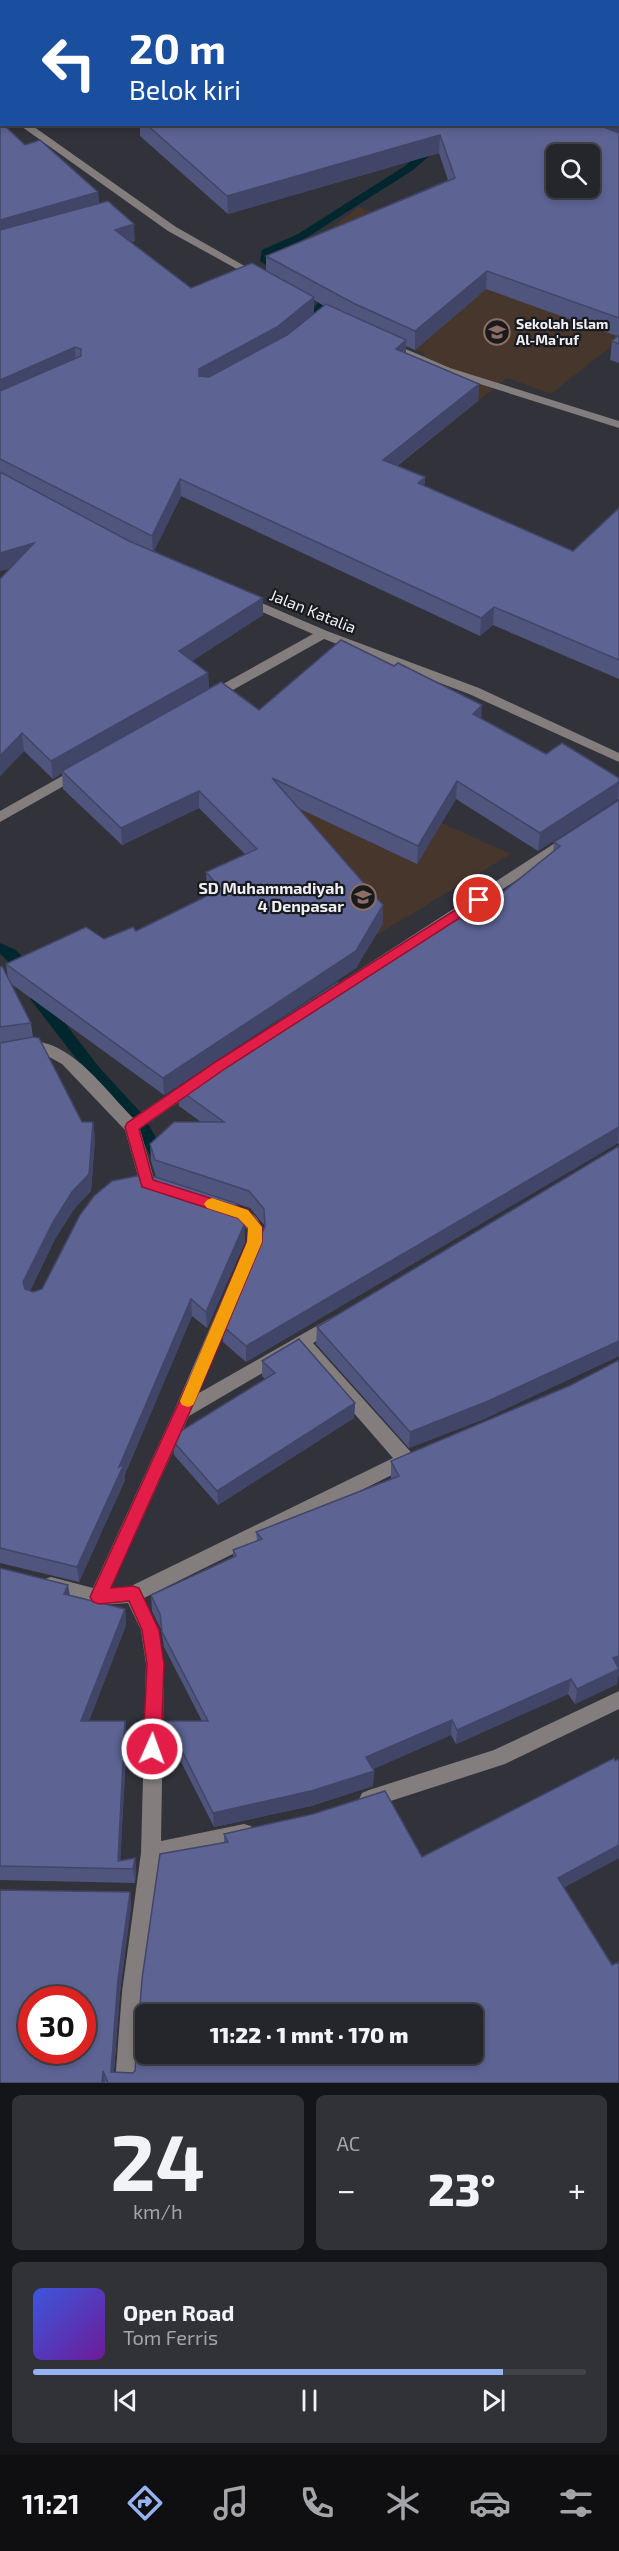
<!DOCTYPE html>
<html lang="id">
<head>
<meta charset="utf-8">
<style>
	:root { --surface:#25262c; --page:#313238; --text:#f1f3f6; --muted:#a3a5a9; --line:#424348; --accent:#95b2f1 }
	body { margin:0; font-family:"Exo 2",sans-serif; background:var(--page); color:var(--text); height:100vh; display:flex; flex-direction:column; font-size:22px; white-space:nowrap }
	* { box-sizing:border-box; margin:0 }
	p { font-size:20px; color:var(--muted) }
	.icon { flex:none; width:33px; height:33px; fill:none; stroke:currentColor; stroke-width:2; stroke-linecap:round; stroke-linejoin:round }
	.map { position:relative; height:2083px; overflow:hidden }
	.details { display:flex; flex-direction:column; gap:12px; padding:12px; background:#141518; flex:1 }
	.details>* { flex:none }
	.hud { position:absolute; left:0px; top:0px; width:620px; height:126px; box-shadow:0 3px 9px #0003,0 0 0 2px var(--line); background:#1a4fa0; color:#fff; overflow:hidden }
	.buttons { position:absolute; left:546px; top:144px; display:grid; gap:12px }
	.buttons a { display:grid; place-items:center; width:54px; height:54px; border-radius:9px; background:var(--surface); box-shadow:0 3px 9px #0003,0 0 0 2px var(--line); font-size:30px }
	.speed { position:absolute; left:18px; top:1986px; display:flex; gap:12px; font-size:30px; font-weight:700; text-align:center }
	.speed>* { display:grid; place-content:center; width:78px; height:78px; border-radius:50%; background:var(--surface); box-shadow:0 3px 9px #0003,0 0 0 2px var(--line); line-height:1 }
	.speed .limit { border:9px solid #d22; background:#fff; color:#111 }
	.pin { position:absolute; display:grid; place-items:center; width:51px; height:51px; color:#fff; margin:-26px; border:3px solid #fff; border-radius:50%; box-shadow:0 2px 6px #0007 }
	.me { position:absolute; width:66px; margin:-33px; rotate:2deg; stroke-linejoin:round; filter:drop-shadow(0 0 4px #0008) }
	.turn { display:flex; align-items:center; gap:21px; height:126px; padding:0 30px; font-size:27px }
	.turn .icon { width:78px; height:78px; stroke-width:2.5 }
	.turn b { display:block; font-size:42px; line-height:51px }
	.big { font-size:45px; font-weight:800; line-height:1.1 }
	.details .widget { flex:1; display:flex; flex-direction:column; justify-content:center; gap:9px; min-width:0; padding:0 21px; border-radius:9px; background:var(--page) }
	.details .dial { align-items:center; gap:0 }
	.dial b { font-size:78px; line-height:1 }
	.song { display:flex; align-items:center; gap:18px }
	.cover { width:72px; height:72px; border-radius:9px; background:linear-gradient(135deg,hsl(230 70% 55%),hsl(280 70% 35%)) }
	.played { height:6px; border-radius:3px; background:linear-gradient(90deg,var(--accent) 85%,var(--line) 85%) }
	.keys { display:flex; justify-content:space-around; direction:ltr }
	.heat { display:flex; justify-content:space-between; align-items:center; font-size:33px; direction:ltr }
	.details .tiles { flex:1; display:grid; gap:12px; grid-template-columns:1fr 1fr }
	.widget:last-child { grid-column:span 2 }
	.trip { position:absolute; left:135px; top:2004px; width:348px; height:60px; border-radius:9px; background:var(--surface); box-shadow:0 3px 9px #0003,0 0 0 2px var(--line); font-weight:800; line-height:60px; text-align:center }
	.tabs { display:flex; height:96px; justify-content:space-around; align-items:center; background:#0f0f12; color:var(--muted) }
	.tabs .icon { width:42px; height:42px }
	.tabs .active { color:var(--accent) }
	.tabs b { font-size:27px; color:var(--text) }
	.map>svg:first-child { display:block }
	.education { fill:#47362c }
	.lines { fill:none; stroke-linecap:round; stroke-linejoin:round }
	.stream { fill:#00272e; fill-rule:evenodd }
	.minor { fill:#837e7d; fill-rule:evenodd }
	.highway { fill:#f3e6e6; fill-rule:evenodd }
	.wall { fill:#50557e; fill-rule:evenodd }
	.shaded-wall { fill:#414567 }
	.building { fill:#5d6393; stroke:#414567; stroke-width:1.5; fill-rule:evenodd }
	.route { fill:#e11d48; stroke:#92132f; stroke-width:1.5 }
	.slow { fill:#f59e0b }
	.labels { text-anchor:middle; stroke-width:4.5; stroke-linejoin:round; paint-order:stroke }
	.far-poi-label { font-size:14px; font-weight:bold; fill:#eff0f5; stroke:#191a1e; text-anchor:start }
	.street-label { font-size:16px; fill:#eff0f5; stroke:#191a1e }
	.poi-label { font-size:16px; font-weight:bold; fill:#eff0f5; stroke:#191a1e; text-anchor:end }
</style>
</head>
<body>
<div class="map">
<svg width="619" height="2083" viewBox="0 0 619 2083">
	<rect width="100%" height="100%" fill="#31323a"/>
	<path class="education" d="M 358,207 L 619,298 L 619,340 L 551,394 L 507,378 L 393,469 L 404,370 L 426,354 L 356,324 L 327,232 Z
		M 292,756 L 511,854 L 344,955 L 206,814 Z"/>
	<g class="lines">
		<path class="stream" d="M 395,0 L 406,0 L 407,2 L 396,2 Z
			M 461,124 L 474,124 L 436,150 L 413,170 L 306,238 L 271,254 L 270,260 L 287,270 L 287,274 L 279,274 L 260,261 L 262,250 L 298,234 L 405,166 L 428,146 Z
			M 310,288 L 329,303 L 309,328 L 305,329 L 299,326 L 318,303 L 305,291 Z
			M 0,943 L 16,950 L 27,962 L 42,993 L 98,1066 L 143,1115 L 169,1160 L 167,1164 L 155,1164 L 133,1123 L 88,1074 L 31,1000 L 16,969 L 0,954 Z"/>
		<path class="minor" d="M 0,28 L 2,28 L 2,34 L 0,34 Z
			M 0,105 L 2,105 L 2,112 L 0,111 Z
			M 18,124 L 30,124 L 176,227 L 264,277 L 259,280 L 255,279 L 168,231 Z
			M 387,341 L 450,368 L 619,421 L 619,428 L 442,372 L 383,346 L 383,342 Z
			M 245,596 L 327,631 L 479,688 L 619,753 L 619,762 L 469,694 L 324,639 L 215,700 L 205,700 L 203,697 L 205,694 L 313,634 L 241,603 L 239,600 Z
			M 80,766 L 85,768 L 87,771 L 85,774 L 0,822 L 0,811 Z
			M 569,834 L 576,839 L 574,842 L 326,1006 L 316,1006 L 314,1002 L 316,998 Z
			M 35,1041 C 76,1046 105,1090 133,1118 L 190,1079 L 200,1079 L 203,1083 L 200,1087 L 140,1129 L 154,1179 L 164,1183 L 166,1187 L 164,1191 L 158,1193 L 141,1187 L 125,1130 L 62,1064 L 44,1054 L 35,1052 L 0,1059 L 0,1047 Z
			M 226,1203 C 250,1210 263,1214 263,1242 L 199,1393 L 334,1316 L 340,1318 L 342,1323 L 340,1328 L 313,1343 L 417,1459 L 414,1464 L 144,1598 L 159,1630 L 164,1664 L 161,1841 L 244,1824 L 251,1826 L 254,1833 L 251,1840 L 244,1842 L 160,1861 L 142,1992 L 135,2083 L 115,2083 L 122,1992 L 141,1853 L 146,1664 L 141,1630 L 128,1603 L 98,1605 L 51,1593 L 45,1591 L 42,1585 L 45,1579 L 51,1577 L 93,1588 L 174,1411 L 247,1242 L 247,1229 L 238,1219 L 220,1213 L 218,1209 L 220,1205 ZM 300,1351 L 393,1458 L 131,1586 L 111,1588 L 189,1416 Z
			M 619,1691 L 619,1709 L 505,1764 L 369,1808 L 362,1805 L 359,1799 L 362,1793 L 369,1790 L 494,1750 Z"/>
		<path class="highway" d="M 333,0 L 345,0 L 346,2 L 335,2 Z
			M 379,0 L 391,0 L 392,2 L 381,2 Z"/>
	</g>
	<path class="wall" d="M 22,0 L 253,0 L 255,2 L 24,2 Z
		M 528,0 L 619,0 L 619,363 L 610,360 L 612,341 L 617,336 L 486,289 L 415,350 L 406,346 L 406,354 L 479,384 L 478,401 L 397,466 L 425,477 L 424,486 L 573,551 L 619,508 L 619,679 L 493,625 L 480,636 L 181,496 L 154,551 L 263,598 L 263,615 L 192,661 L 208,673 L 209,689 L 259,710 L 481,719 L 546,754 L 619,778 L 619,1144 L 618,1143 L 246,1362 L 223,1342 L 222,1325 L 265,1226 L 250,1208 L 235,1203 L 245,1242 L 207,1328 L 192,1316 L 125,1474 L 125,1480 L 79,1582 L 0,1563 L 0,967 L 8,979 L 6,964 L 136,931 L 211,894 L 207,890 L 206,872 L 245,854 L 199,808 L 122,845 L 63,789 L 62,773 L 53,779 L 24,751 L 0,776 L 11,568 L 0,571 L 0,122 L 25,145 L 98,192 L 99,203 L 135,241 L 131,242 L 191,288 L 266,271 L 266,256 L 448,180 L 439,153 L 228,214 L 140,136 L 140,124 L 618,124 L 618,2 L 531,2 ZM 314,300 L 324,306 L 314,314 ZM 456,799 L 538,851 L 618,799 L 619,800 L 554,842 L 553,852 L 466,922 L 338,995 L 338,982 L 177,1088 L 179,1106 L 201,1122 L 150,1144 L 151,1161 L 156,1177 L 42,1289 L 33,1292 L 30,1291 L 55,1239 L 74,1209 L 91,1191 L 95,1139 L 93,1122 L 82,1122 L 33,1037 L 31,1023 L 10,983 L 164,1095 L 356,968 L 383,923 L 298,808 L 417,864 Z
		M 619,1146 L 619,1356 L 484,1419 L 409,1448 L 316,1344 L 317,1327 Z
		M 619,1360 L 619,1672 L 617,1684 L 575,1704 L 568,1694 L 456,1744 L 451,1735 L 373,1769 L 374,1771 L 373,1786 L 311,1806 L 214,1827 L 168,1736 L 167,1721 L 202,1721 L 164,1647 L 161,1629 L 152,1611 L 151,1595 L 233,1558 L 233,1550 L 257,1541 L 256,1532 L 391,1479 L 391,1461 L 571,1385 Z
		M 262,1361 L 355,1403 L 354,1418 L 218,1505 L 174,1455 L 173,1441 L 265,1379 L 262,1376 Z
		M 0,1568 L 70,1595 L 125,1609 L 126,1625 L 89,1721 L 125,1721 L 127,1736 L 120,1861 L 135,1858 L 136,1872 L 135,1883 L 0,1880 Z
		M 619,1759 L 619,1858 L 564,1887 L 619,2083 L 0,2083 L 130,1892 L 131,1906 L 120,1992 L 114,2072 L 133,2073 L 135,2071 L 224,1842 L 224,1834 L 422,1857 Z"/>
	<path class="shaded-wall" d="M 619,118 L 619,135 L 606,128 L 610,124 L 618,124 L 618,119 Z
		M 440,135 L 439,153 L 228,214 L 227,196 Z
		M 98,192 L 99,209 L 0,238 L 0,220 Z
		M 134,224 L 135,241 L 116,247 L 115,230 Z
		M 487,271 L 486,289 L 415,350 L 415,331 Z
		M 314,297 L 314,314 L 277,344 L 200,386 L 199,376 L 199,369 Z
		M 406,340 L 406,358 L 396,349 Z
		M 75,347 L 76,364 L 0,398 L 0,380 Z
		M 479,384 L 478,401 L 382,477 L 383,460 Z
		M 425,477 L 424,495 L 418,483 Z
		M 180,479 L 181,496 L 153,553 L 152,536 Z
		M 34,543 L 36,560 L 0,571 L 0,553 Z
		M 263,598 L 263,615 L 180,669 L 179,651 Z
		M 494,607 L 493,625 L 480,636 L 481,618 Z
		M 208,673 L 209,690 L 62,771 L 62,773 L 53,779 L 51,761 Z
		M 482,705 L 481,723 L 473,714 Z
		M 22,733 L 24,751 L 0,776 L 0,756 Z
		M 457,781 L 456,799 L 417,864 L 418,846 Z
		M 619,782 L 618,799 L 538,851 L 540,833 Z
		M 199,791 L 199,808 L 122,845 L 121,828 Z
		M 383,905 L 383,923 L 356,968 L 164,1095 L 163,1078 Z
		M 338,982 L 338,1000 L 325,1004 Z
		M 93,1122 L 95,1139 L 91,1191 L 74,1209 L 55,1239 L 26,1299 L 23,1282 Z
		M 619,1127 L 618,1143 L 246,1362 L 246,1346 Z
		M 244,1213 L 245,1242 L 207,1328 L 206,1312 Z
		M 191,1299 L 192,1316 L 125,1474 L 125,1480 L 79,1582 L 77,1567 Z
		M 619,1341 L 619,1356 L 484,1419 L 409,1448 L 410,1432 Z
		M 355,1403 L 354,1418 L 218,1505 L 217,1491 Z
		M 68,1585 L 71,1601 L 64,1594 Z
		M 125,1609 L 126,1625 L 83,1736 L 81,1721 Z
		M 619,1656 L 619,1672 L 617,1684 L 575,1704 L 577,1689 L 613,1658 Z
		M 571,1679 L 568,1694 L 456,1744 L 457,1730 Z
		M 452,1720 L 451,1735 L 366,1772 L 366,1757 Z
		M 125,1721 L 127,1736 L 120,1868 L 118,1861 Z
		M 374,1771 L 373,1786 L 311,1806 L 214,1827 L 213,1813 Z
		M 619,1845 L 619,1858 L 556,1892 L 558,1878 Z
		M 135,1858 L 136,1872 L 135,1883 L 133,1869 Z
		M 130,1892 L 131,1906 L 120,1992 L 113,2083 L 111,2072 L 118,1979 Z
		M 103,2071 L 105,2083 L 102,2083 Z"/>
	<path class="building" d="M 38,0 L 253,0 L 255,2 L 40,2 Z
		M 566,0 L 619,0 L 619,25 L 618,24 L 618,2 L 569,2 Z
		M 619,33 L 619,83 L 618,83 L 618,34 Z
		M 618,86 L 619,90 L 619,105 L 618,105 Z
		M 0,122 L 2,124 L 3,124 L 25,145 L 40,140 L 98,192 L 0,220 Z
		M 146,124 L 610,124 L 606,128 L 619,133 L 619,318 L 487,271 L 415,331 L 353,303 L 266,256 L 455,178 L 440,135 L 227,196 ZM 556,154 L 590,154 L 590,188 L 556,188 Z
		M 108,201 L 134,224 L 115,230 L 191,288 L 252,263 L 314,297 L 277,327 L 199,369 L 199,376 L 209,377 L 287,335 L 326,304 L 406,340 L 396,349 L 479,384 L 383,460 L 425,477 L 418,483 L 573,551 L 619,508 L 619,660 L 494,607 L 481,618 L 180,479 L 152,536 L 0,459 L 0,391 L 81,356 L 81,349 L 75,347 L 0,380 L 0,230 Z
		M 619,335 L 619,344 L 612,341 Z
		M 0,472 L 129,541 L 263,598 L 179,651 L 208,673 L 51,761 L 22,733 L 0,756 L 0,579 L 34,543 L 0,553 Z
		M 341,640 L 394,666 L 398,663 L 482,705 L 473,714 L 546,754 L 562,743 L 619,778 L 619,782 L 540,833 L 457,781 L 418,846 L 272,778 L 383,905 L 356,951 L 163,1078 L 6,964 L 86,927 L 104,939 L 133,927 L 136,931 L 221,889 L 206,872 L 257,849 L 199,791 L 121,828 L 62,771 L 221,682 L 259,710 Z
		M 619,800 L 619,1127 L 246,1346 L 222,1325 L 265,1226 L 264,1209 L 249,1191 L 155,1160 L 150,1144 L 174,1122 L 224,1122 L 177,1088 L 338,982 L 325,1004 L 454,914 L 466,922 L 560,846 L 554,842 Z
		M 2,966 L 31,1023 L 0,1027 L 0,967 Z
		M 33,1037 L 39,1038 L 82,1122 L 93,1122 L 89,1174 L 72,1192 L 53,1222 L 23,1282 L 25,1289 L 33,1292 L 42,1289 L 80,1215 L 94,1196 L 112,1181 L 146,1174 L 235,1203 L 244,1213 L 244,1225 L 206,1312 L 191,1299 L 119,1467 L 124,1464 L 77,1567 L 0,1548 L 0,1043 Z
		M 619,1146 L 619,1341 L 486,1402 L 410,1432 L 317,1327 Z
		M 299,1339 L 355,1403 L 217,1491 L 173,1441 L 176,1434 L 275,1373 L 262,1361 Z
		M 619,1360 L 619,1656 L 613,1658 L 619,1669 L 577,1689 L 571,1679 L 457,1730 L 452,1720 L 366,1757 L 374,1771 L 311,1791 L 213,1813 L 167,1721 L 208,1721 L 162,1632 L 160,1614 L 151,1595 L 236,1556 L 233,1550 L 262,1539 L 256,1532 L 399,1476 L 391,1461 L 571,1385 Z
		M 0,1568 L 68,1585 L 64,1594 L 125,1609 L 81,1721 L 125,1721 L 118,1861 L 135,1858 L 133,1869 L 0,1866 Z
		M 614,1758 L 615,1761 L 619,1759 L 619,1845 L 558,1878 L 612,1965 L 619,1962 L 619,2083 L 108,2083 L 103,2071 L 102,2083 L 0,2083 L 0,1890 L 130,1892 L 118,1979 L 111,2072 L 133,2073 L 135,2071 L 142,1979 L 160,1854 L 228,1842 L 224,1834 L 313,1814 L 385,1791 L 422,1857 ZM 32,2000 L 82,2000 L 82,2050 L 32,2050 ZM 146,2014 L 472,2014 L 472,2054 L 146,2054 Z"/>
	<path class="route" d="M 479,895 L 485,900 L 483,903 L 226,1068 L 139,1129 L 153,1180 L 248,1210 L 262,1227 L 262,1242 L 209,1369 L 111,1588 L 133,1586 L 139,1588 L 159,1630 L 164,1664 L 161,1749 L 158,1755 L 152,1758 L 146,1755 L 143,1749 L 147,1664 L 142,1630 L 129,1601 L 99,1604 L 93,1602 L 90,1597 L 194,1369 L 247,1242 L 248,1228 L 238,1218 L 142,1187 L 125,1127 L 127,1123 L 217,1061 Z"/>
	<path class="slow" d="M 212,1198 L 248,1210 L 262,1227 L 262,1242 L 195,1401 L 193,1405 L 188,1407 L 182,1405 L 180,1401 L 247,1242 L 248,1228 L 238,1218 L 207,1208 L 204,1204 L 207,1200 Z"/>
	<defs>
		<g id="school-ring" transform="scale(1.35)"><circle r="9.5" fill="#191a1e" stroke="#8d6e63" stroke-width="1.5"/><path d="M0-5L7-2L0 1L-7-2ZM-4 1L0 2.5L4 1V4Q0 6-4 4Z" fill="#8d6e63"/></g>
	</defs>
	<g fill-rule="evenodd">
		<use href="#school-ring" x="497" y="332"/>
		<use href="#school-ring" x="363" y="897"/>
	</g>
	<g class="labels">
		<g class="far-poi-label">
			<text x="516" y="329">Sekolah Islam<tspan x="516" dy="16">Al-Ma'ruf</tspan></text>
		</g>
		<g class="street-label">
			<text transform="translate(313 611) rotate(22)" y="6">Jalan Katalia</text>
		</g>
		<g class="poi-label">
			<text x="344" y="894">SD Muhammadiyah<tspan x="344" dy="18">4 Denpasar</tspan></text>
		</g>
	</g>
</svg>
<div class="buttons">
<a><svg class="icon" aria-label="search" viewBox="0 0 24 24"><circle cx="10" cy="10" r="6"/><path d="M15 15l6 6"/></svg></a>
</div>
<div class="speed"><div class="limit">30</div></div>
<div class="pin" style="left:479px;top:900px;background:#d93025"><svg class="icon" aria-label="arrive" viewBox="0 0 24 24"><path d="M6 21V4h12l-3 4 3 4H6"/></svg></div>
<svg class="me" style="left:152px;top:1749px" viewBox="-20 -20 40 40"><circle r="17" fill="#e11d48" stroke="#fff" stroke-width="3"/><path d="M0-11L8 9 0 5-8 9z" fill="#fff"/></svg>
<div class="trip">11:22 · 1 mnt · 170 m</div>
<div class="hud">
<div class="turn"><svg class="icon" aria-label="left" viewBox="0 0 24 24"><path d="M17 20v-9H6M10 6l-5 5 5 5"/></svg><div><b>20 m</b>Belok kiri</div></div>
</div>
</div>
<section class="details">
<div class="tiles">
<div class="widget dial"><b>24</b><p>km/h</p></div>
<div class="widget"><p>AC</p>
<div class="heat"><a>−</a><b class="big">23°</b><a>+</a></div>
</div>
<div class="widget">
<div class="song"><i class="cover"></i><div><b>Open Road</b><p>Tom Ferris</p></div></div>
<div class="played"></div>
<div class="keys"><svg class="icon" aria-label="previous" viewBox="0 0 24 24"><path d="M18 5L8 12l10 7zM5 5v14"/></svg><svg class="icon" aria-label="pause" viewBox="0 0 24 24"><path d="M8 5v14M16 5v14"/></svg><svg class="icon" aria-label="next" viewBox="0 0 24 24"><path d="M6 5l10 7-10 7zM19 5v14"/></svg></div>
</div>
</div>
</section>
<nav class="tabs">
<b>11:21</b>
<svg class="icon active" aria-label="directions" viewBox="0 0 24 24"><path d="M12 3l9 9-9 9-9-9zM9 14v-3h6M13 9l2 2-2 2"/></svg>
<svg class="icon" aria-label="music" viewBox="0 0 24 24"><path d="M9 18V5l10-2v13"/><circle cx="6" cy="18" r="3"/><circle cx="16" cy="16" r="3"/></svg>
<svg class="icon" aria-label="phone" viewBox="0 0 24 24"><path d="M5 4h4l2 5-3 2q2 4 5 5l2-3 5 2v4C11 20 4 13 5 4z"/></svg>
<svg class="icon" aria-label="climate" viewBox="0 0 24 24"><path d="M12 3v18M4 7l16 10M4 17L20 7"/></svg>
<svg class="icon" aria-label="car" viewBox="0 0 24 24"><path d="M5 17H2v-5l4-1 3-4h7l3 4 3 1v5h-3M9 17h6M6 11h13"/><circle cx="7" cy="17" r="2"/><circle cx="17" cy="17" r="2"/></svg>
<svg class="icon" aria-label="filters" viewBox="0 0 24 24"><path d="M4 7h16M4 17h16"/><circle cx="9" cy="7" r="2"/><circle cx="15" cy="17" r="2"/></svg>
</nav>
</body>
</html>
